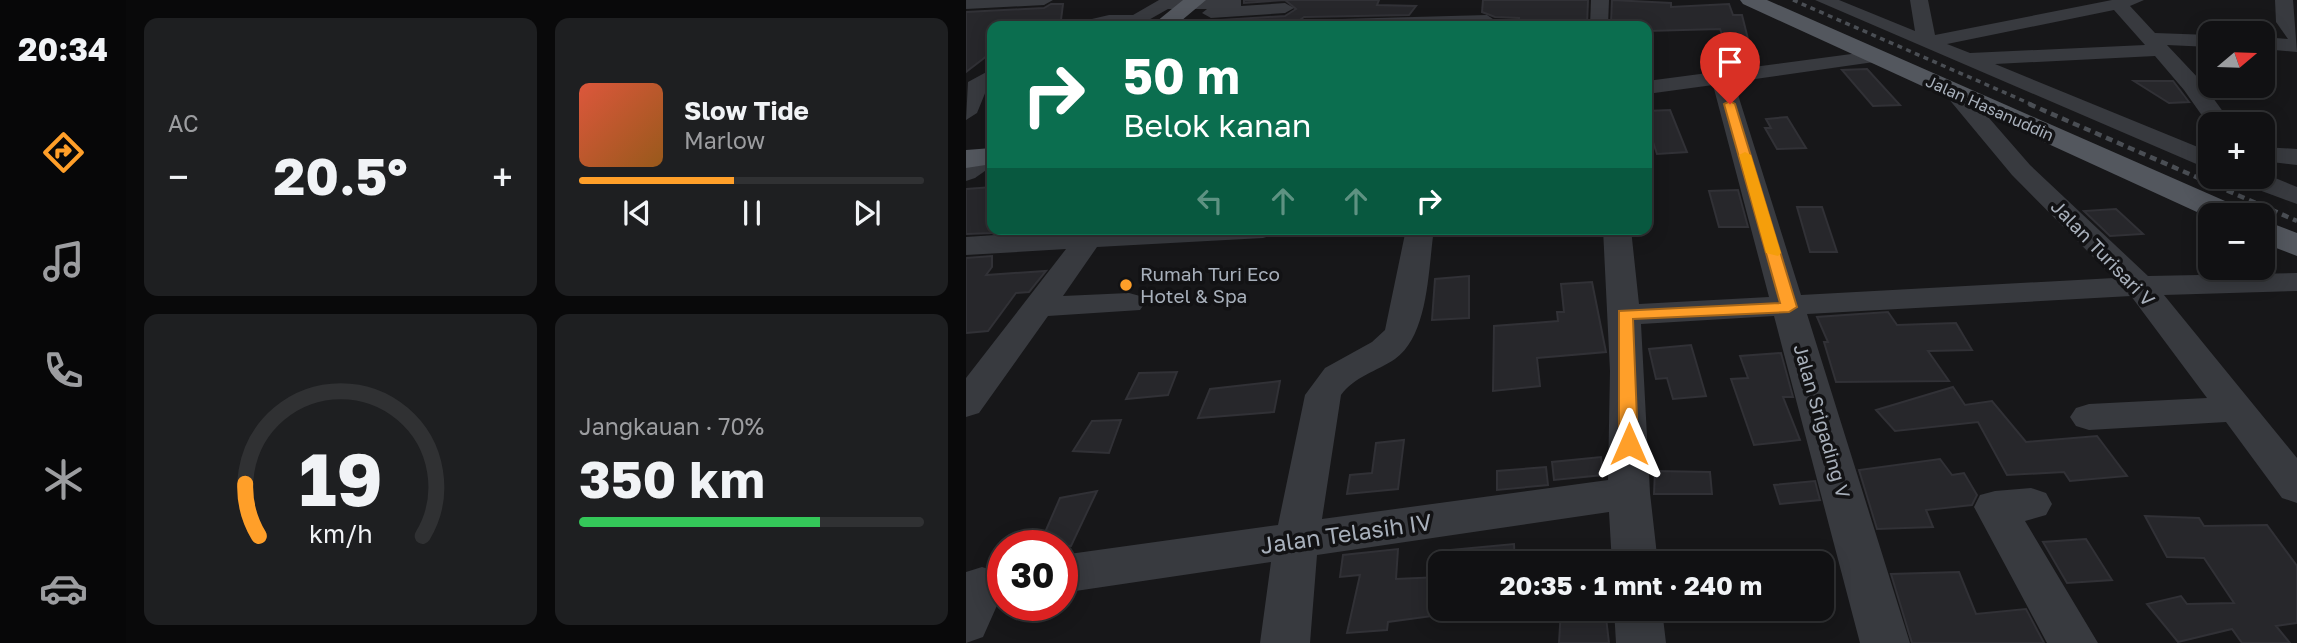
<!DOCTYPE html>
<html lang="id">
<head>
<meta charset="utf-8">
<style>
	:root { --surface:#111113; --page:#1e1f21; --text:#f1f3f6; --muted:#9c9da0; --line:#303133; --accent:#ff9f29 }
	body { margin:0; font-family:"Golos Text",sans-serif; background:var(--page); color:var(--text); height:100vh; display:flex; flex-direction:column; font-size:26px; white-space:nowrap }
	* { box-sizing:border-box; margin:0 }
	p { font-size:23px; color:var(--muted) }
	.icon { flex:none; width:38px; height:38px; fill:none; stroke:currentColor; stroke-width:2; stroke-linecap:round; stroke-linejoin:round }
	.map { position:relative; flex:1; overflow:hidden }
	.details { display:flex; flex-direction:column; gap:18px; padding:18px; background:#09090a; width:840px }
	.details>* { flex:none }
	.top-card { position:absolute; left:21px; top:21px; width:665px; height:214px; border-radius:14px; box-shadow:0 4px 18px #0003,0 0 0 2px var(--line); background:#0b6e4f; color:#fff; overflow:hidden }
	.needle { width:46px; rotate:71deg }
	.tools { position:absolute; left:1232px; top:21px; display:grid; gap:14px }
	.tools a { display:grid; place-items:center; width:77px; height:77px; border-radius:14px; background:var(--surface); box-shadow:0 4px 18px #0003,0 0 0 2px var(--line); font-size:35px }
	.speed { position:absolute; left:21px; top:530px; display:flex; gap:14px; font-size:35px; font-weight:700; text-align:center }
	.speed>* { display:grid; place-content:center; width:91px; height:91px; border-radius:50%; background:var(--surface); box-shadow:0 4px 18px #0003,0 0 0 2px var(--line); line-height:1 }
	.speed .limit { border:10px solid #d22; background:#fff; color:#111 }
	.pin { position:absolute; display:grid; place-items:center; width:60px; height:60px; color:#fff; margin:-72px -30px; border-radius:50% 50% 50% 0; rotate:-45deg; box-shadow:0 0 7px #0007 }
	.pin .icon { rotate:45deg }
	.me { position:absolute; width:77px; margin:-38px; rotate:0deg; stroke-linejoin:round; filter:drop-shadow(0 0 5px #0008) }
	.turn { display:flex; align-items:center; gap:24px; height:147px; padding:0 21px; font-size:32px }
	.turn .icon { width:91px; height:91px; stroke-width:2.5 }
	.turn b { display:block; font-size:49px; line-height:60px }
	.lanes { display:flex; align-items:center; height:66px; padding:0 21px; background:#0003; justify-content:center; gap:35px; direction:ltr }
	.lanes .off { opacity:.35 }
	.big { font-size:52px; font-weight:700; line-height:1.1 }
	.details .tile { flex:1; display:flex; flex-direction:column; justify-content:center; gap:10px; min-width:0; padding:0 24px; border-radius:14px; background:var(--page) }
	.details .dial { align-items:center; gap:0 }
	.dial svg { height:182px; overflow:visible; fill:none; stroke:var(--line); stroke-width:7; stroke-linecap:round; text-anchor:middle }
	.dial text { fill:var(--text); stroke:none }
	.song { display:flex; align-items:center; gap:21px }
	.cover { width:84px; height:84px; border-radius:10px; background:linear-gradient(135deg,hsl(10 70% 55%),hsl(30 70% 35%)) }
	.played { height:7px; border-radius:4px; background:linear-gradient(90deg,var(--accent) 45%,var(--line) 45%) }
	.keys { display:flex; justify-content:space-around; direction:ltr }
	.heat { display:flex; justify-content:space-between; align-items:center; font-size:38px; direction:ltr }
	.charge { height:10px; border-radius:5px; background:linear-gradient(90deg,#34c759 70%,var(--line) 0) }
	.details .tiles { flex:1; display:grid; gap:18px; grid-template-columns:repeat(2,1fr) }
	.trip { position:absolute; left:462px; top:551px; width:406px; height:70px; border-radius:14px; background:var(--surface); box-shadow:0 4px 18px #0003,0 0 0 2px var(--line); font-weight:700; line-height:70px; text-align:center }
	main { display:flex; flex:1; min-height:0 }
	.dock { display:flex; flex-direction:column; width:126px; justify-content:space-around; align-items:center; background:#070708; color:var(--muted) }
	.dock .icon { width:49px; height:49px }
	.dock .selected { color:var(--accent) }
	.dock b { font-size:32px; color:var(--text) }
	.map>svg:first-child { display:block }
	.building { fill:#27272b; stroke:#313136; stroke-width:2 }
	.lines { fill:none; stroke-linecap:round; stroke-linejoin:round }
	.minor { fill:#383a3f; fill-rule:evenodd }
	.major { fill:#53575e; fill-rule:evenodd }
	.rail-far1 { stroke:#4a4e54; stroke-width:3.5; stroke-dasharray:5 4.5; stroke-linecap:butt }
	.rail { stroke:#4a4e54; stroke-width:4.5; stroke-dasharray:7 5; stroke-linecap:butt }
	.route { fill:#ff9f29; stroke:#a6671b; stroke-width:2 }
	.slow { fill:#f59e0b }
	.poi-dot { fill:#ff9f29; stroke:#121214; stroke-width:2.5 }
	.labels { text-anchor:middle; stroke-width:7; stroke-linejoin:round; paint-order:stroke }
	.far-street-label { font-size:16px; fill:#a8b0bb; stroke:#121214 }
	.street-label { font-size:19px; fill:#a8b0bb; stroke:#121214 }
	.poi-label { font-size:19px; fill:#a8b0bb; stroke:#121214; text-anchor:start }
	.near-street-label { font-size:23px; fill:#a8b0bb; stroke:#121214 }
</style>
</head>
<body>
<main>
<nav class="dock">
<b>20:34</b>
<svg class="icon selected" aria-label="directions" viewBox="0 0 24 24"><path d="M12 3l9 9-9 9-9-9zM9 14v-3h6M13 9l2 2-2 2"/></svg>
<svg class="icon" aria-label="music" viewBox="0 0 24 24"><path d="M9 18V5l10-2v13"/><circle cx="6" cy="18" r="3"/><circle cx="16" cy="16" r="3"/></svg>
<svg class="icon" aria-label="phone" viewBox="0 0 24 24"><path d="M5 4h4l2 5-3 2q2 4 5 5l2-3 5 2v4C11 20 4 13 5 4z"/></svg>
<svg class="icon" aria-label="climate" viewBox="0 0 24 24"><path d="M12 3v18M4 7l16 10M4 17L20 7"/></svg>
<svg class="icon" aria-label="car" viewBox="0 0 24 24"><path d="M5 17H2v-5l4-1 3-4h7l3 4 3 1v5h-3M9 17h6M6 11h13"/><circle cx="7" cy="17" r="2"/><circle cx="17" cy="17" r="2"/></svg>
</nav>
<section class="details">
<div class="tiles">
<div class="tile"><p>AC</p>
<div class="heat"><a>−</a><b class="big">20.5°</b><a>+</a></div>
</div>
<div class="tile">
<div class="song"><i class="cover"></i><div><b>Slow Tide</b><p>Marlow</p></div></div>
<div class="played"></div>
<div class="keys"><svg class="icon" aria-label="previous" viewBox="0 0 24 24"><path d="M18 5L8 12l10 7zM5 5v14"/></svg><svg class="icon" aria-label="pause" viewBox="0 0 24 24"><path d="M8 5v14M16 5v14"/></svg><svg class="icon" aria-label="next" viewBox="0 0 24 24"><path d="M6 5l10 7-10 7zM19 5v14"/></svg></div>
</div>
<div class="tile dial"><svg viewBox="0 0 100 80">
<path d="M14 69A42 42 0 1 1 86 69"/>
<path d="M14 69A42 42 0 0 1 8 46" stroke="#ff9f29"/>
<text x="50" y="56" font-size="32" font-weight="700">19</text>
<text x="50" y="72" font-size="11">km/h</text>
</svg></div>
<div class="tile"><p>Jangkauan · 70%</p><b class="big">350 km</b><div class="charge"></div></div>
</div>
</section>
<div class="map">
<svg width="1331" height="643" viewBox="0 0 1331 643">
	<rect width="100%" height="100%" fill="#171719"/>
	<path class="building" d="M 278,0 L 413,0 L 411,5 L 450,6 L 443,15 L 338,17 L 327,25 L 316,26 L 250,26 L 255,20 L 319,16 L 330,9 L 319,0 L 278,3 Z
		M 517,0 L 622,0 L 621,25 L 553,26 L 553,18 L 529,17 L 516,12 Z
		M 646,0 L 705,3 L 705,7 L 763,4 L 767,15 L 776,15 L 782,39 L 758,39 L 754,29 L 681,31 L 681,26 L 653,26 L 653,22 L 645,23 Z
		M 85,4 L 97,4 L 95,20 L 79,26 L 26,26 L 26,52 L 0,72 L 0,12 L 78,8 Z
		M 901,69 L 934,105 L 907,106 L 876,70 Z
		M 1168,81 L 1207,81 L 1223,102 L 1203,103 Z
		M 704,110 L 721,152 L 691,154 L 681,124 L 681,111 Z
		M 821,117 L 840,148 L 811,149 L 799,128 L 805,128 L 800,119 Z
		M 26,187 L 26,233 L 0,234 L 0,189 Z
		M 772,190 L 782,227 L 753,227 L 743,191 Z
		M 831,207 L 856,207 L 871,252 L 844,252 Z
		M 1150,209 L 1177,234 L 1144,236 L 1118,211 Z
		M 26,256 L 26,267 L 20,275 L 80,271 L 63,292 L 50,293 L 22,331 L 0,333 L 0,258 Z
		M 503,276 L 503,318 L 466,320 L 469,279 Z
		M 626,282 L 640,352 L 571,358 L 574,386 L 527,391 L 528,326 L 592,321 L 591,312 L 598,312 L 595,284 Z
		M 922,312 L 931,325 L 990,323 L 1006,350 L 962,351 L 983,381 L 870,382 L 858,342 L 862,342 L 851,317 Z
		M 725,345 L 740,396 L 707,399 L 701,378 L 690,379 L 683,349 Z
		M 815,353 L 827,397 L 817,397 L 834,440 L 788,445 L 765,379 L 782,378 L 774,356 Z
		M 211,372 L 202,395 L 160,399 L 173,373 Z
		M 314,381 L 308,412 L 232,418 L 244,389 Z
		M 987,387 L 999,405 L 1026,401 L 1060,442 L 1131,436 L 1161,476 L 1104,481 L 1098,472 L 1041,475 L 1012,422 L 929,431 L 910,410 Z
		M 155,420 L 143,453 L 107,451 L 126,421 Z
		M 438,440 L 432,489 L 381,494 L 384,475 L 406,473 L 410,443 Z
		M 635,457 L 637,475 L 588,480 L 586,462 Z
		M 974,459 L 986,475 L 998,473 L 1011,495 L 1006,505 L 960,510 L 967,527 L 911,529 L 893,470 Z
		M 580,467 L 582,485 L 531,490 L 531,471 Z
		M 689,471 L 744,472 L 746,494 L 688,494 Z
		M 849,481 L 854,500 L 814,504 L 808,485 Z
		M 131,491 L 105,546 L 73,546 L 94,498 Z
		M 1179,516 L 1233,518 L 1238,526 L 1301,525 L 1331,566 L 1331,623 L 1310,626 L 1324,643 L 1276,643 L 1266,629 L 1212,642 L 1181,604 L 1215,596 L 1221,604 L 1268,603 L 1238,558 L 1201,557 Z
		M 1120,539 L 1146,580 L 1101,583 L 1077,542 Z
		M 548,544 L 549,564 L 486,564 L 485,550 Z
		M 432,549 L 430,579 L 474,577 L 474,615 L 422,622 L 421,630 L 381,633 L 394,575 L 374,577 L 377,555 Z
		M 993,572 L 1010,614 L 1060,609 L 1078,643 L 946,643 L 925,574 Z
		M 595,609 L 639,609 L 643,643 L 593,643 Z"/>
	<g class="lines">
		<path class="minor" d="M 0,0 L 87,0 L 78,5 L 0,9 Z
			M 193,0 L 275,0 L 275,6 L 319,3 L 328,8 L 319,13 L 245,18 L 236,13 L 241,9 L 202,9 L 172,26 L 111,26 L 113,22 L 143,15 L 167,15 Z
			M 625,0 L 643,0 L 642,26 L 624,26 Z
			M 849,0 L 873,0 L 949,31 L 944,0 L 962,0 L 969,35 L 1146,0 L 1178,0 L 1164,6 L 1189,33 L 1244,35 L 1244,47 L 1201,45 L 1234,80 L 1266,124 L 1244,124 L 1244,127 L 1218,90 L 1189,56 L 1029,64 L 1244,152 L 1244,169 L 1235,166 ZM 1148,10 L 1179,45 L 1004,53 L 981,44 Z
			M 1309,0 L 1327,0 L 1331,52 L 1297,49 L 1297,37 L 1322,39 L 1310,22 Z
			M 521,15 L 530,21 L 528,25 L 329,26 L 338,20 Z
			M 908,51 L 918,57 L 915,61 L 768,82 L 835,295 L 1148,278 L 1046,175 L 977,92 L 980,87 L 996,87 L 1064,165 L 1182,276 L 1331,273 L 1331,291 L 1198,295 L 1331,458 L 1331,503 L 1316,498 L 1260,422 L 1123,430 L 1110,426 L 1104,417 L 1110,408 L 1123,404 L 1241,398 L 1165,296 L 841,314 L 944,643 L 894,643 L 808,316 L 675,324 L 684,493 L 692,564 L 646,564 L 643,512 L 351,555 L 344,643 L 294,643 L 305,562 L 96,593 L 96,555 L 312,525 L 339,395 L 359,368 L 406,342 L 419,330 L 440,229 L 468,229 C 462,269 463,335 429,359 C 411,371 388,377 375,395 L 356,519 L 642,480 L 644,371 L 637,229 L 665,229 L 673,304 L 803,297 L 747,85 L 681,94 L 681,81 Z
			M 26,69 L 26,83 L 22,86 L 11,113 L 0,120 L 2,82 Z
			M 26,147 L 26,166 L 9,178 L 0,181 L 0,161 Z
			M 1297,147 L 1331,149 L 1331,165 L 1297,161 Z
			M 1297,173 L 1331,187 L 1331,204 L 1274,183 L 1270,177 L 1297,177 Z
			M 115,229 L 311,229 L 307,235 L 297,238 L 131,247 L 97,296 L 163,293 L 174,296 L 179,303 L 174,310 L 82,316 L 13,413 L 0,417 L 0,378 L 100,249 L 0,255 L 0,237 Z
			M 1065,488 L 1080,493 L 1086,504 L 1080,515 L 1059,521 L 1132,643 L 1081,643 L 1008,507 L 1014,495 L 1029,491 Z
			M 16,567 L 32,572 L 37,592 L 17,637 L 0,643 L 0,572 Z
			M 648,609 L 696,609 L 700,643 L 650,643 Z"/>
		<path class="major" d="M 217,0 L 240,0 L 209,26 L 185,26 Z
			M 774,0 L 801,0 L 1275,208 L 1280,215 L 1244,215 L 1244,218 L 777,4 Z
			M 26,148 L 26,164 L 0,168 L 0,150 Z
			M 1297,220 L 1331,233 L 1331,256 L 1297,243 Z"/>
		<path class="rail-far1" d="M 827,0 L 1067,105"/>
		<path class="rail" d="M 1063,104 L 1331,221"/>
	</g>
	<path class="route" d="M 764,101 L 769,104 L 831,307 L 823,312 L 667,319 L 672,444 L 663,451 L 656,449 L 653,444 L 653,311 L 814,303 L 758,104 Z"/>
	<path class="slow" d="M 779,152 L 785,155 L 815,253 L 812,256 L 800,253 L 773,155 Z"/>
	<circle class="poi-dot" cx="160" cy="285" r="7"/>
	<g class="labels">
		<g class="far-street-label">
			<text transform="translate(1024 108) rotate(24)" y="6">Jalan Hasanuddin</text>
		</g>
		<g class="street-label">
			<text transform="translate(1137 253) rotate(46)" y="7">Jalan Turisari V</text>
			<text transform="translate(856 421) rotate(74)" y="7">Jalan Srigading V</text>
		</g>
		<g class="poi-label">
			<text x="174" y="281">Rumah Turi Eco<tspan x="174" dy="22">Hotel &amp; Spa</tspan></text>
		</g>
		<g class="near-street-label">
			<text transform="translate(380 534) rotate(-8)" y="8">Jalan Telasih IV</text>
		</g>
	</g>
</svg>
<div class="tools">
<a><svg class="needle" viewBox="-14 -14 28 28"><path d="M0-13l5 13h-10z" fill="#e53935"/><path d="M0 13l5-13h-10z" fill="#9c9da0"/></svg></a>
<a>+</a>
<a>−</a>
</div>
<div class="speed"><div class="limit">30</div></div>
<div class="pin" style="left:764px;top:104px;background:#d93025"><svg class="icon" aria-label="arrive" viewBox="0 0 24 24"><path d="M6 21V4h12l-3 4 3 4H6"/></svg></div>
<svg class="me" style="left:663px;top:444px" viewBox="-20 -20 40 40"><path d="M0-17L14 15 0 8-14 15z" fill="#ff9f29" stroke="#fff" stroke-width="4"/></svg>
<div class="trip">20:35 · 1 mnt · 240 m</div>
<div class="top-card">
<div class="turn"><svg class="icon" aria-label="right" viewBox="0 0 24 24"><path d="M7 20v-9h11M14 6l5 5-5 5"/></svg><div><b>50 m</b>Belok kanan</div></div>
<div class="lanes"><svg class="icon off" aria-label="left" viewBox="0 0 24 24"><path d="M17 20v-9H6M10 6l-5 5 5 5"/></svg><svg class="icon off" aria-label="ahead" viewBox="0 0 24 24"><path d="M12 20V5M6 11l6-6 6 6"/></svg><svg class="icon off" aria-label="ahead" viewBox="0 0 24 24"><path d="M12 20V5M6 11l6-6 6 6"/></svg><svg class="icon" aria-label="right" viewBox="0 0 24 24"><path d="M7 20v-9h11M14 6l5 5-5 5"/></svg></div>
</div>
</div>
</main>
</body>
</html>
